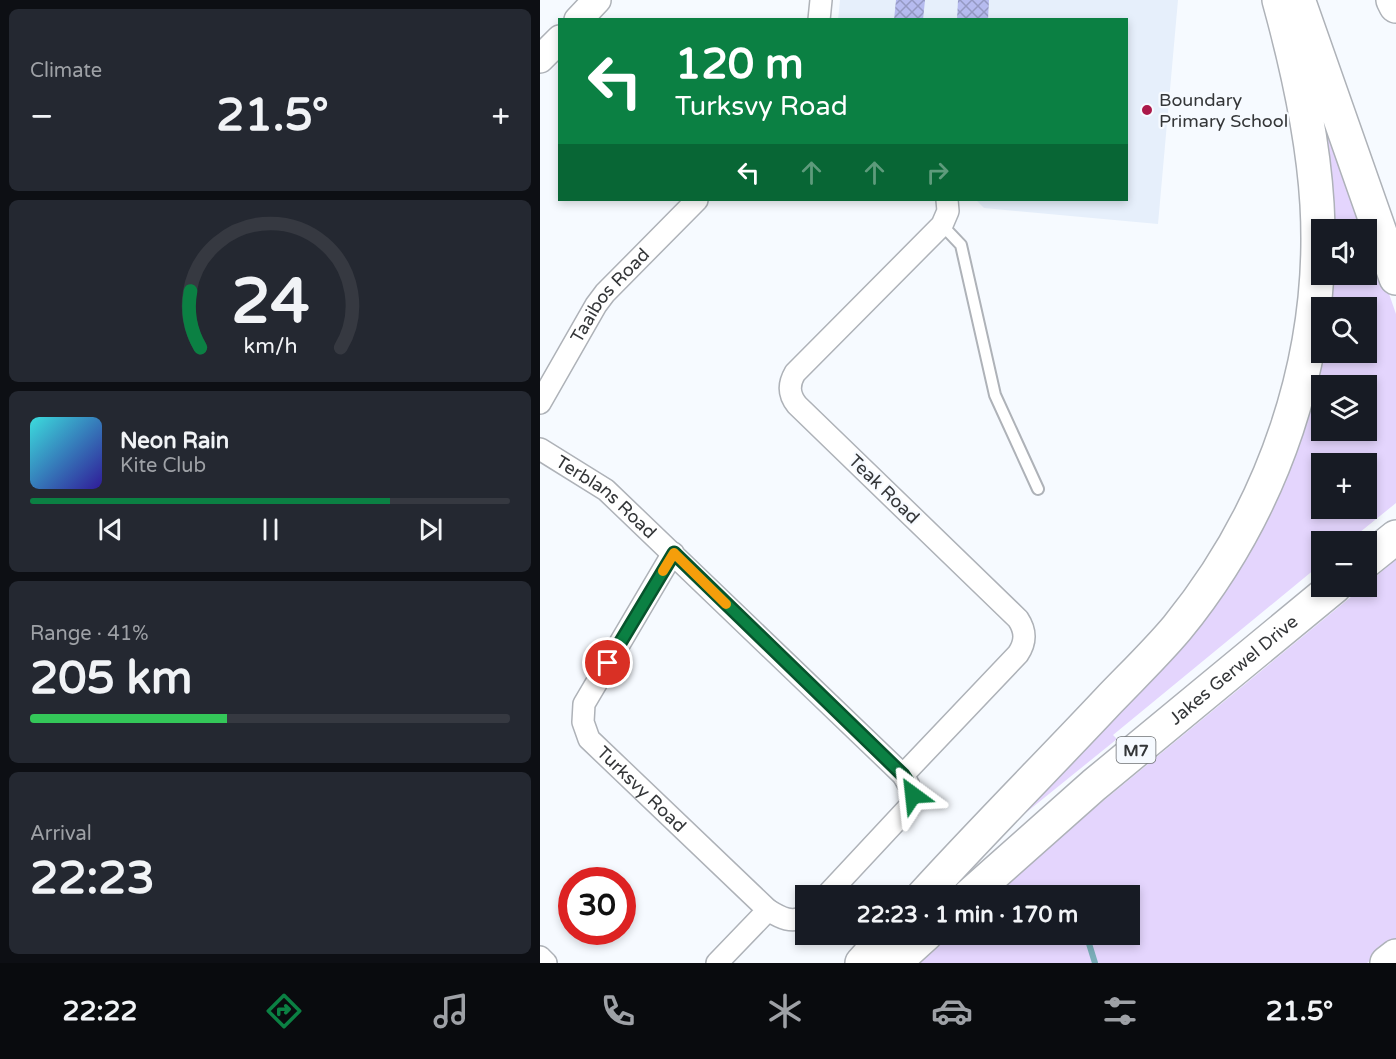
<!DOCTYPE html>
<html lang="en">
<head>
<meta charset="utf-8">
<style>
	:root { --surface:#171b24; --page:#242831; --text:#f1f3f6; --muted:#9ea1a6; --line:#363941; --accent:#0b8043 }
	body { margin:0; font-family:"Varela Round",sans-serif; background:var(--page); color:var(--text); height:100vh; display:flex; flex-direction:column; font-size:22px; white-space:nowrap }
	* { box-sizing:border-box; margin:0 }
	p { font-size:20px; color:var(--muted) }
	.icon { flex:none; width:33px; height:33px; fill:none; stroke:currentColor; stroke-width:2; stroke-linecap:round; stroke-linejoin:round }
	.map { position:relative; flex:1; overflow:hidden }
	.drawer { display:flex; flex-direction:column; gap:9px; padding:9px; background:#0d0f14; width:540px }
	.drawer>* { flex:none }
	.top-card { position:absolute; left:18px; top:18px; width:570px; height:183px; border-radius:0px; box-shadow:0 3px 9px #0003; background:#0b8043; color:#fff; overflow:hidden }
	.buttons { position:absolute; left:771px; top:219px; display:grid; gap:12px }
	.buttons a { display:grid; place-items:center; width:66px; height:66px; border-radius:0px; background:var(--surface); box-shadow:0 3px 9px #0003; font-size:30px }
	.speed { position:absolute; left:18px; top:867px; display:flex; gap:12px; font-size:30px; font-weight:700; text-align:center }
	.speed>* { display:grid; place-content:center; width:78px; height:78px; border-radius:50%; background:var(--surface); box-shadow:0 3px 9px #0003; line-height:1 }
	.speed .limit { border:9px solid #d22; background:#fff; color:#111 }
	.pin { position:absolute; display:grid; place-items:center; width:51px; height:51px; color:#fff; margin:-26px; border:3px solid #fff; border-radius:50%; box-shadow:0 2px 6px #0007 }
	.me { position:absolute; width:66px; margin:-33px; rotate:330deg; stroke-linejoin:round; filter:drop-shadow(0 0 4px #0008) }
	.turn { display:flex; align-items:center; gap:21px; height:126px; padding:0 18px; font-size:27px }
	.turn .icon { width:78px; height:78px; stroke-width:2.5 }
	.turn b { display:block; font-size:42px; line-height:51px }
	.lanes { display:flex; align-items:center; height:57px; padding:0 18px; background:#0003; justify-content:center; gap:30px; direction:ltr }
	.lanes .off { opacity:.35 }
	.big { font-size:45px; font-weight:700; line-height:1.1 }
	.drawer .widget { flex:1; display:flex; flex-direction:column; justify-content:center; gap:9px; min-width:0; padding:0 21px; border-radius:9px; background:var(--page) }
	.drawer .dial { align-items:center; gap:0 }
	.dial svg { height:156px; overflow:visible; fill:none; stroke:var(--line); stroke-width:7; stroke-linecap:round; text-anchor:middle }
	.dial text { fill:var(--text); stroke:none }
	.song { display:flex; align-items:center; gap:18px }
	.cover { width:72px; height:72px; border-radius:9px; background:linear-gradient(135deg,hsl(180 70% 55%),hsl(250 70% 35%)) }
	.played { height:6px; border-radius:3px; background:linear-gradient(90deg,var(--accent) 75%,var(--line) 75%) }
	.keys { display:flex; justify-content:space-around; direction:ltr }
	.heat { display:flex; justify-content:space-between; align-items:center; font-size:33px; direction:ltr }
	.charge { height:9px; border-radius:4px; background:linear-gradient(90deg,#34c759 41%,var(--line) 0) }
	.trip { position:absolute; left:255px; top:885px; width:345px; height:60px; border-radius:0px; background:var(--surface); box-shadow:0 3px 9px #0003; font-weight:700; line-height:60px; text-align:center }
	.menu { display:flex; height:96px; justify-content:space-around; align-items:center; background:#090b0e; color:var(--muted) }
	.menu .icon { width:42px; height:42px }
	.menu .current { color:var(--accent) }
	.menu b { font-size:27px; color:var(--text) }
	main { display:flex; flex:1; min-height:0 }
	.map>svg:first-child { display:block }
	.built { fill:#e6effb }
	.grass { fill:#e4d5fd; fill-rule:evenodd }
	.lines { fill:none; stroke-linecap:round; stroke-linejoin:round }
	.stream { stroke:#7baeb9; stroke-width:6 }
	.building { fill:url(#building-cross-hatch) }
	.service-casing { stroke:#aeb2b8; stroke-width:14 }
	.minor-casing { stroke:#aeb2b8; stroke-width:24 }
	.tertiary-casing { stroke:#aeb2b8; stroke-width:30 }
	.trunk-casing { stroke:#aeb2b8; stroke-width:36 }
	.motorway-casing { stroke:#aeb2b8; stroke-width:36 }
	.service { stroke:#fff; stroke-width:10 }
	.minor { stroke:#fff; stroke-width:21 }
	.tertiary { stroke:#fff; stroke-width:27 }
	.trunk { stroke:#fff; stroke-width:33 }
	.motorway { stroke:#fff; stroke-width:33 }
	.route-casing { stroke:#07532c; stroke-width:15 }
	.route { stroke:#0b8043; stroke-width:10 }
	.slow { stroke:#f59e0b; stroke-width:10 }
	.poi-dot { fill:#ab1849; stroke:#f6faff; stroke-width:2 }
	.labels { text-anchor:middle; stroke-width:4.5; stroke-linejoin:round; paint-order:stroke }
	.shield { fill:#f6faff; stroke:#6e7174; stroke-width:1.5 }
	.shield-label { font-size:16px; font-weight:bold; fill:#343638 }
	.poi-label { font-size:18px; fill:#343638; stroke:#f6faff; text-anchor:start }
	.street-label { font-size:18px; fill:#343638; stroke:#f6faff }
</style>
</head>
<body>
<main>
<section class="drawer">
<div class="widget"><p>Climate</p>
<div class="heat"><a>−</a><b class="big">21.5°</b><a>+</a></div>
</div>
<div class="widget dial"><svg viewBox="0 0 100 80">
<path d="M14 69A42 42 0 1 1 86 69"/>
<path d="M14 69A42 42 0 0 1 9 40" stroke="#0b8043"/>
<text x="50" y="56" font-size="32" font-weight="700">24</text>
<text x="50" y="72" font-size="11">km/h</text>
</svg></div>
<div class="widget">
<div class="song"><i class="cover"></i><div><b>Neon Rain</b><p>Kite Club</p></div></div>
<div class="played"></div>
<div class="keys"><svg class="icon" aria-label="previous" viewBox="0 0 24 24"><path d="M18 5L8 12l10 7zM5 5v14"/></svg><svg class="icon" aria-label="pause" viewBox="0 0 24 24"><path d="M8 5v14M16 5v14"/></svg><svg class="icon" aria-label="next" viewBox="0 0 24 24"><path d="M6 5l10 7-10 7zM19 5v14"/></svg></div>
</div>
<div class="widget"><p>Range · 41%</p><b class="big">205 km</b><div class="charge"></div></div>
<div class="widget"><p>Arrival</p><b class="big">22:23</b></div>
</section>
<div class="map">
<svg width="856" height="963" viewBox="0 0 856 963">
	<defs>
		<pattern id="building-cross-hatch" width="8" height="8" patternUnits="userSpaceOnUse" patternTransform="scale(1.5)"><rect width="8" height="8" fill="#b6bbef"/><path d="M0 0l8 8M0 8l8-8" fill="none" stroke="#9599c3"/></pattern>
	</defs>
	<rect width="100%" height="100%" fill="#f6faff"/>
	<path class="built" d="M 300,0 L 638,0 L 618,224 L 444,208 L 436,200 L 586,200 L 586,20 L 298,20 Z"/>
	<path class="grass" d="M 762,58 L 826,229 L 790,229 Z
		M 827,230 L 856,314 L 856,503 L 809,541 L 782,542 L 781,564 L 573,735 L 577,739 L 478,819 L 475,816 L 595,697 L 782,352 L 826,352 L 826,308 L 786,307 L 789,275 L 826,274 ZM 782,386 L 826,386 L 826,430 L 782,430 ZM 782,464 L 826,464 L 826,508 L 782,508 Z
		M 856,559 L 856,941 L 827,963 L 380,963 L 411,935 L 590,934 L 590,896 L 454,895 L 551,811 L 823,587 L 826,586 L 827,584 Z"/>
	<g class="lines">
		<path class="stream" d="M 546,934 L 555,963"/>
	</g>
	<path class="building" d="M 356,0 L 385,0 L 383,20 L 354,20 Z
		M 418,0 L 449,0 L 448,20 L 417,20 Z"/>
	<g class="lines">
		<g class="service-casing">
			<path id="service" d="M 402,225 L 421,245 L 455,395 L 498,489"/>
		</g>
		<g class="minor-casing">
			<g id="minor">
				<path d="M 279,20 L 281,0"/>
				<path id="s1" d="M 0,403 L 56,305 L 65,293 L 157,200"/>
				<path id="s2" d="M 0,449 L 66,490 L 363,775 C 370,787 375,794 369,807 L 286,896"/>
				<path id="s3" d="M 133,553 L 44,704 L 43,722 L 49,739 L 228,910 L 177,963"/>
				<path d="M 363,775 L 478,654 C 486,642 486,631 478,619 L 257,405 C 249,395 248,385 255,373 L 402,225 L 408,211 L 407,200"/>
				<path d="M 228,910 C 241,918 252,924 266,916"/>
				<path d="M 0,957 L 6,963"/>
			</g>
		</g>
		<g class="tertiary-casing">
			<path id="tertiary" d="M 38,20 L 57,0
				M 0,59 L 20,39"/>
		</g>
		<g class="trunk-casing">
			<g id="trunk">
				<path d="M 826,561 L 856,537"/>
				<path id="s4" d="M 429,896 L 554,785 L 795,586"/>
				<path d="M 354,963 L 386,934"/>
				<path d="M 847,963 L 856,956"/>
			</g>
		</g>
		<g class="motorway-casing">
			<path id="motorway" d="M 853,0 L 856,6
				M 759,2 L 856,278
				M 383,896 C 444,829 508,765 569,700 C 592,676 616,653 637,628 C 734,509 786,357 777,204 C 773,137 757,65 739,0
				M 322,963 L 348,934"/>
		</g>
		<use href="#service" class="service"/>
		<use href="#minor" class="minor"/>
		<use href="#tertiary" class="tertiary"/>
		<use href="#trunk" class="trunk"/>
		<use href="#motorway" class="motorway"/>
	</g>
	<g class="lines">
		<g class="route-casing">
			<path id="route" d="M 68,663 L 134,553 L 363,775 L 371,787 L 373,795"/>
		</g>
		<use href="#route" class="route"/>
		<path class="slow" d="M 123,571 L 134,553 L 186,604"/>
	</g>
	<circle class="poi-dot" cx="607" cy="110" r="6"/>
	<g class="labels">
		<rect class="shield" x="576.5" y="737" width="39" height="26" rx="4.5"/>
		<g class="shield-label">
			<text x="596" y="756">M7</text>
		</g>
		<g class="poi-label">
			<text x="619" y="106">Boundary<tspan x="619" dy="21">Primary School</tspan></text>
		</g>
		<g class="street-label">
			<text dy="6" stroke="none"><textPath href="#s1" startOffset="129">Taaibos Road</textPath></text>
			<text transform="translate(344 489) rotate(44)" y="6">Teak Road</text>
			<text dy="6" stroke="none"><textPath href="#s2" startOffset="82">Terblans Road</textPath></text>
			<text dy="6" stroke="none"><textPath href="#s4" startOffset="348">Jakes Gerwel Drive</textPath></text>
			<text dy="6" stroke="none"><textPath href="#s3" startOffset="284">Turksvy Road</textPath></text>
		</g>
	</g>
</svg>
<div class="buttons">
<a><svg class="icon" aria-label="sound" viewBox="0 0 24 24"><path d="M4 9h4l5-4v14l-5-4H4zM17 9q2 3 0 6"/></svg></a>
<a><svg class="icon" aria-label="search" viewBox="0 0 24 24"><circle cx="10" cy="10" r="6"/><path d="M15 15l6 6"/></svg></a>
<a><svg class="icon" aria-label="layers" viewBox="0 0 24 24"><path d="M12 4l9 5-9 5-9-5zM3 14l9 5 9-5"/></svg></a>
<a>+</a>
<a>−</a>
</div>
<div class="speed"><div class="limit">30</div></div>
<div class="pin" style="left:68px;top:663px;background:#d93025"><svg class="icon" aria-label="arrive" viewBox="0 0 24 24"><path d="M6 21V4h12l-3 4 3 4H6"/></svg></div>
<svg class="me" style="left:373px;top:795px" viewBox="-20 -20 40 40"><path d="M0-17L14 15 0 8-14 15z" fill="#0b8043" stroke="#fff" stroke-width="4"/></svg>
<div class="trip">22:23 · 1 min · 170 m</div>
<div class="top-card">
<div class="turn"><svg class="icon" aria-label="left" viewBox="0 0 24 24"><path d="M17 20v-9H6M10 6l-5 5 5 5"/></svg><div><b>120 m</b>Turksvy Road</div></div>
<div class="lanes"><svg class="icon" aria-label="left" viewBox="0 0 24 24"><path d="M17 20v-9H6M10 6l-5 5 5 5"/></svg><svg class="icon off" aria-label="ahead" viewBox="0 0 24 24"><path d="M12 20V5M6 11l6-6 6 6"/></svg><svg class="icon off" aria-label="ahead" viewBox="0 0 24 24"><path d="M12 20V5M6 11l6-6 6 6"/></svg><svg class="icon off" aria-label="right" viewBox="0 0 24 24"><path d="M7 20v-9h11M14 6l5 5-5 5"/></svg></div>
</div>
</div>
</main>
<nav class="menu">
<b>22:22</b>
<svg class="icon current" aria-label="directions" viewBox="0 0 24 24"><path d="M12 3l9 9-9 9-9-9zM9 14v-3h6M13 9l2 2-2 2"/></svg>
<svg class="icon" aria-label="music" viewBox="0 0 24 24"><path d="M9 18V5l10-2v13"/><circle cx="6" cy="18" r="3"/><circle cx="16" cy="16" r="3"/></svg>
<svg class="icon" aria-label="phone" viewBox="0 0 24 24"><path d="M5 4h4l2 5-3 2q2 4 5 5l2-3 5 2v4C11 20 4 13 5 4z"/></svg>
<svg class="icon" aria-label="climate" viewBox="0 0 24 24"><path d="M12 3v18M4 7l16 10M4 17L20 7"/></svg>
<svg class="icon" aria-label="car" viewBox="0 0 24 24"><path d="M5 17H2v-5l4-1 3-4h7l3 4 3 1v5h-3M9 17h6M6 11h13"/><circle cx="7" cy="17" r="2"/><circle cx="17" cy="17" r="2"/></svg>
<svg class="icon" aria-label="filters" viewBox="0 0 24 24"><path d="M4 7h16M4 17h16"/><circle cx="9" cy="7" r="2"/><circle cx="15" cy="17" r="2"/></svg>
<b>21.5°</b>
</nav>
</body>
</html>
